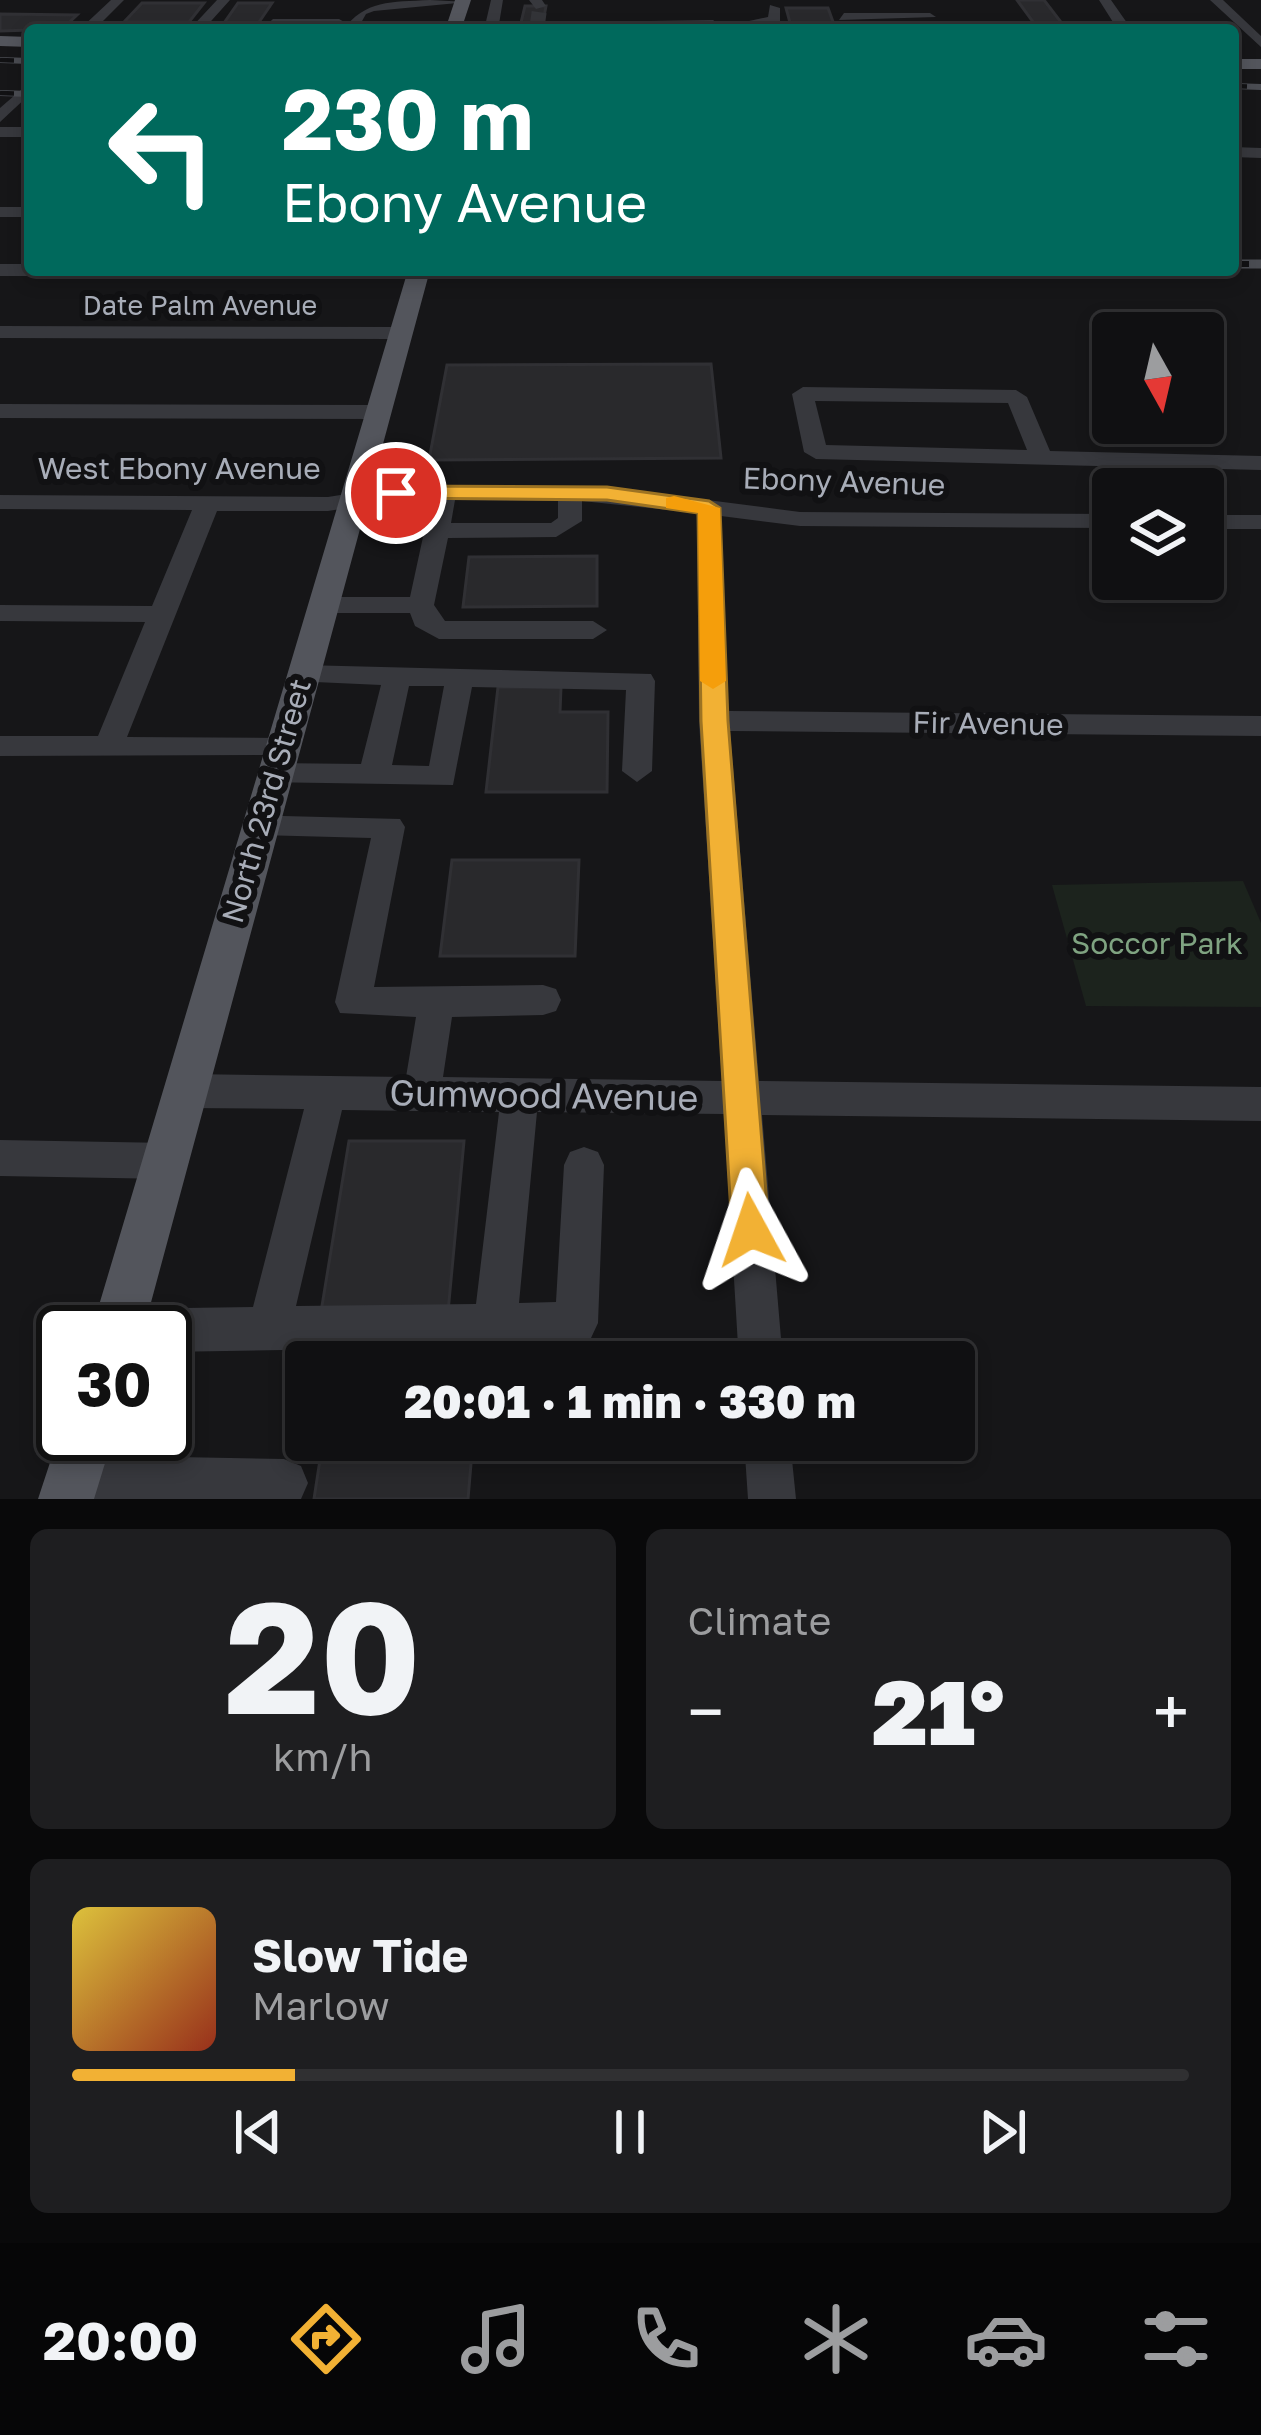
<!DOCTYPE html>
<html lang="en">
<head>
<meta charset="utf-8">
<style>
	:root { --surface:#101012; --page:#1e1e20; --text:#f1f3f6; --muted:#9c9d9f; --line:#303032; --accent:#f2b134 }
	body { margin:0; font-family:"Golos Text",sans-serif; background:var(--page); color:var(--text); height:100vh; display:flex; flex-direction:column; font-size:45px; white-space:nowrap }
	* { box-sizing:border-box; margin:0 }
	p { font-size:39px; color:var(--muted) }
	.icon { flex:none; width:66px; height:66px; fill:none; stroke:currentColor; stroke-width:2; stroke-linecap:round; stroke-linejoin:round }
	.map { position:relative; height:1499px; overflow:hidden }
	.sheet { display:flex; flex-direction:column; gap:30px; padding:30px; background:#09090a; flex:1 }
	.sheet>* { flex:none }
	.banner { position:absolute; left:24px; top:24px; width:1215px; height:252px; border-radius:12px; box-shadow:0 6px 18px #0003,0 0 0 3px var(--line); background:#00695c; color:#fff; overflow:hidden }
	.needle { width:78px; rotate:172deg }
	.controls { position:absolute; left:1092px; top:312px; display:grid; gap:24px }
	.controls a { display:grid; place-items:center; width:132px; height:132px; border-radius:12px; background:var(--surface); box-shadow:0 6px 18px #0003,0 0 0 3px var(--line); font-size:60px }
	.speed { position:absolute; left:36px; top:1305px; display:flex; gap:24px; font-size:60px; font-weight:700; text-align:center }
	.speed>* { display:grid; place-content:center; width:156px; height:156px; border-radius:50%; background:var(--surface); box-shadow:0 6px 18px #0003,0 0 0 3px var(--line); line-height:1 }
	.speed .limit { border:6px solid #111; border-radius:18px; background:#fff; color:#111 }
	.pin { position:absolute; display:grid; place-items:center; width:102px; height:102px; color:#fff; margin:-51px; border:6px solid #fff; border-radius:50%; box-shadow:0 3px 12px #0007 }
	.me { position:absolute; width:132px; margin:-66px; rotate:355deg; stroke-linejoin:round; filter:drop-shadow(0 0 9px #0008) }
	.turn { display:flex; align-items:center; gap:42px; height:252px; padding:0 60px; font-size:54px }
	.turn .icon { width:156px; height:156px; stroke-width:2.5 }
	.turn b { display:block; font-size:84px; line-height:102px }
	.big { font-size:90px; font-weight:800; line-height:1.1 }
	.sheet .card { flex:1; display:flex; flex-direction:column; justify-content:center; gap:18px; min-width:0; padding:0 42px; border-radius:18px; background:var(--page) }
	.sheet .dial { align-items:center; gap:0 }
	.dial b { font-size:156px; line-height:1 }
	.song { display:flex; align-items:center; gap:36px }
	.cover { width:144px; height:144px; border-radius:18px; background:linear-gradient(135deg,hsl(50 70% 55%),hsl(10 70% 35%)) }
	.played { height:12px; border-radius:6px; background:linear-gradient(90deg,var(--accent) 20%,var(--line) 20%) }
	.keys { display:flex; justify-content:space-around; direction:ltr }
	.heat { display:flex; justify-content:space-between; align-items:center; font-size:66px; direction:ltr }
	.sheet .tiles { flex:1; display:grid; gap:30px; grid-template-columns:1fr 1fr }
	.card:last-child { grid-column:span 2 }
	.trip { position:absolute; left:285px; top:1341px; width:690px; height:120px; border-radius:12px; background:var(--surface); box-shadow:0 6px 18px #0003,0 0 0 3px var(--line); font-weight:800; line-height:120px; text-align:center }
	.tabs { display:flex; height:192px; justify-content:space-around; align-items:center; background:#060607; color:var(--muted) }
	.tabs .icon { width:84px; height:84px }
	.tabs .selected { color:var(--accent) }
	.tabs b { font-size:54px; color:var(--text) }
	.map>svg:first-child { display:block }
	.green { fill:#1c231d }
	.building { fill:#29292c; stroke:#303034; stroke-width:3 }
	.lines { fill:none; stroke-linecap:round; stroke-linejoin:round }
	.minor-tunnel { stroke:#333438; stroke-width:15; stroke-dasharray:15 8; stroke-linecap:butt }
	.minor { fill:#37383d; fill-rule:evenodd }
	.major { fill:#53555c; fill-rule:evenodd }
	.rail-far1-casing { stroke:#4a4c52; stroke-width:6 }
	.rail-casing { stroke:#4a4c52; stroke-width:9 }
	.rail-far1 { stroke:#111113; stroke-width:4.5; stroke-dasharray:14; stroke-linecap:butt }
	.rail { stroke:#111113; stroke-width:6; stroke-dasharray:16; stroke-linecap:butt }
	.route { fill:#f2b134; stroke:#9d7322; stroke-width:3 }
	.slow { fill:#f59e0b }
	.labels { text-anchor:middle; stroke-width:12; stroke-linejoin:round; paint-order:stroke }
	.far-street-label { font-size:27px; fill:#a8adb8; stroke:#111113 }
	.street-label { font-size:30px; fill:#a8adb8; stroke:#111113 }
	.park-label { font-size:30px; fill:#7fa381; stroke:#111113 }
	.near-street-label { font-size:36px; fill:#a8adb8; stroke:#111113 }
</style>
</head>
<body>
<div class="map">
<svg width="1261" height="1499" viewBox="0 0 1261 1499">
	<rect width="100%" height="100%" fill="#161618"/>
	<path class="green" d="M 1243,881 L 1261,923 L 1261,1007 L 1086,1006 L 1052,885 Z"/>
	<path class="building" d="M 1017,0 L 1044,0 L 1067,30 L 1039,30 Z
		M 142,3 L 204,3 L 189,22 L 124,22 Z
		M 238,3 L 272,3 L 257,25 L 222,26 Z
		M 525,6 L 546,6 L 542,27 L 520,27 Z
		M 786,8 L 828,8 L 836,30 L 792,30 Z
		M 0,14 L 77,15 L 62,29 L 0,31 Z
		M 922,23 L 971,23 L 976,30 L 925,30 Z
		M 711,364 L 721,458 L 429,460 L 447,365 Z
		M 597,556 L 597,606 L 463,607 L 469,557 Z
		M 498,687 L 561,687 L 560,712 L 608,712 L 607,792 L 486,792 Z
		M 452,860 L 579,860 L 575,956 L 440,956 Z
		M 349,1141 L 464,1141 L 448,1312 L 321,1312 Z
		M 323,1440 L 473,1440 L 468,1499 L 314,1499 Z"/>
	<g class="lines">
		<path class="minor-tunnel" d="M 537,27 L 540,6"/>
		<path class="minor" d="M 111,0 L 124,0 L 94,30 L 79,30 Z
			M 217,0 L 230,0 L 203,30 L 189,30 Z
			M 430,0 L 468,2 L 374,11 L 366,14 L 357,30 L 343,30 C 365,0 391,2 430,0 Z
			M 491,0 L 503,0 L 498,30 L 484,30 Z
			M 529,0 L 542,0 L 546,6 L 536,9 Z
			M 1099,0 L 1111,0 L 1132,30 L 1118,30 Z
			M 1210,0 L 1223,0 L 1261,36 L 1261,47 Z
			M 770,5 L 780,8 L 780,23 L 747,30 L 749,21 L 768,17 Z
			M 844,13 L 930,13 L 936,17 L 839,20 Z
			M 273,19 L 339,19 L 346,23 L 261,30 Z
			M 714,20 L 709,27 L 643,25 L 650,21 Z
			M 143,23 L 187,27 L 138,30 Z
			M 30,82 L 30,94 L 0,122 L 0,108 Z
			M 0,127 L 30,127 L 30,137 L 0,137 Z
			M 1233,147 L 1261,148 L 1261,158 L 1233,157 Z
			M 0,207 L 30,207 L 30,217 L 0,217 Z
			M 0,264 L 30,264 L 30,270 L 39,270 L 30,276 L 0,276 Z
			M 56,270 L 428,270 L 428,271 L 419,277 L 65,276 Z
			M 0,326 L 400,327 L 410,333 L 400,339 L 0,338 Z
			M 803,387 L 1016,390 L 1027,397 L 1050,451 L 1261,456 L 1261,470 L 816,459 L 804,452 L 792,394 ZM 815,401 L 1008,403 L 1027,450 L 826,445 Z
			M 0,404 L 380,405 L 391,412 L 380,419 L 0,418 Z
			M 396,486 L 606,487 L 800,512 L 1113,514 L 1113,528 L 800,526 L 721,516 L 728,711 L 1261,716 L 1261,736 L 730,731 L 759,1081 L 1261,1087 L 1261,1121 L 762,1115 L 783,1362 L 739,1362 L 724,1114 L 537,1112 L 519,1303 L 556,1302 L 564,1165 L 570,1152 L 584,1147 L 598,1152 L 604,1165 L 598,1323 L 591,1338 L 576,1345 L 165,1352 L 165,1332 L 96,1332 L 102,1316 L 117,1309 L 253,1307 L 304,1109 L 187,1108 L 174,1103 L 168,1091 L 174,1079 L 187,1074 L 406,1077 L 416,1017 L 340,1013 L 335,1002 L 371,838 L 259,835 L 248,831 L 243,823 L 248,815 L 400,819 L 405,827 L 374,987 L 543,985 L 556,989 L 561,1000 L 556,1011 L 543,1015 L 452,1017 L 443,1077 L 722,1081 L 699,721 L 697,513 L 582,501 L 582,521 L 556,537 L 448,538 L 434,605 L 445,621 L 593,621 L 607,630 L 593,639 L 439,639 L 415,626 L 410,613 L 324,613 L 311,605 L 324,597 L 410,597 L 431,500 L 396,500 L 328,511 L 217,511 L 127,737 L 279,738 L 294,748 L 290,755 L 0,756 L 0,736 L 98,736 L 145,622 L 0,621 L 0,605 L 152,606 L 192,510 L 0,509 L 0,495 L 328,497 ZM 455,500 L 558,501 L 558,518 L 551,523 L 451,523 ZM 342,1110 L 499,1112 L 476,1304 L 296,1306 Z
			M 1203,515 L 1261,515 L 1261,529 L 1203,529 Z
			M 303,665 L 651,674 L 655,681 L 652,771 L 637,782 L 622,771 L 626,690 L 472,687 L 453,785 L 261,782 L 257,774 L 272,763 L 361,764 L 381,685 L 293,681 L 289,674 L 293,667 ZM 409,686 L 444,686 L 429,766 L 392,765 Z
			M 0,1140 L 169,1143 L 183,1148 L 189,1161 L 183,1174 L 169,1179 L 0,1176 Z
			M 744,1440 L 790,1440 L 796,1499 L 748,1499 Z
			M 73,1455 L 284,1459 L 301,1466 L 308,1483 L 301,1499 L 67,1499 L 56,1495 L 50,1478 L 56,1461 Z"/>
		<path class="major" d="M 455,0 L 471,0 L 461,30 L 445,30 Z
			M 0,36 L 30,37 L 30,47 L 0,46 Z
			M 1233,59 L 1261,59 L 1261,69 L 1233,69 Z
			M 408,270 L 430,270 L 143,1332 L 91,1332 Z
			M 63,1423 L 63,1434 L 114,1434 L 94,1499 L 38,1499 Z"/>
		<g class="rail-far1-casing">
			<path id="rail-far1" d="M 0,60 L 30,61
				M 1233,86 L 1261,87
				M 0,93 L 30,94"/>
		</g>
		<g class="rail-casing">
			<path id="rail" d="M 1233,264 L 1261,264"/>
		</g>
		<use href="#rail-far1" class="rail-far1"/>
		<use href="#rail" class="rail"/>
	</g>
	<path class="route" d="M 396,486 L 607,487 L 709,501 L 720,508 L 728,721 L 769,1230 L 764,1243 L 751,1248 L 737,1243 L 732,1230 L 701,721 L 698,513 L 607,500 L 388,498 L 385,493 Z"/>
	<path class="slow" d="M 674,496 L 720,508 L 726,681 L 713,689 L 700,681 L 698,513 L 666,508 L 666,498 Z"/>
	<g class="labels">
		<g class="far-street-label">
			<text x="200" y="315">Date Palm Avenue</text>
		</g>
		<g class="street-label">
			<text x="179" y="479">West Ebony Avenue</text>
			<text transform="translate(844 482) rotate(2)" y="10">Ebony Avenue</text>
			<text transform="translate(988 724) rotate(1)" y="10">Fir Avenue</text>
			<text transform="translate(267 801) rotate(-74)" y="10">North 23rd Street</text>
		</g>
		<g class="park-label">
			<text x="1157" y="954">Soccor Park</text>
		</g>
		<g class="near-street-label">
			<text transform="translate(544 1095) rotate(1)" y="13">Gumwood Avenue</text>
		</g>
	</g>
</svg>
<div class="controls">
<a><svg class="needle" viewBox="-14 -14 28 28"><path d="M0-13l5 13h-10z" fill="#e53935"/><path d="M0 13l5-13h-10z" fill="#9c9d9f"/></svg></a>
<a><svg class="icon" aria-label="layers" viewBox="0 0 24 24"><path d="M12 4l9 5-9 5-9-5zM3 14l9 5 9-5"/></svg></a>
</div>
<div class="speed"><div class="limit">30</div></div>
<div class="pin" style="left:396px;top:493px;background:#d93025"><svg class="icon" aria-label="arrive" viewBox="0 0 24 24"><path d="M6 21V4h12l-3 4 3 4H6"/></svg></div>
<svg class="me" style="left:751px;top:1230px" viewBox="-20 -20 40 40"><path d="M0-17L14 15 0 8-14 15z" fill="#f2b134" stroke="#fff" stroke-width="4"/></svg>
<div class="trip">20:01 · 1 min · 330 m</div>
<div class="banner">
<div class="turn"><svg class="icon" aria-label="left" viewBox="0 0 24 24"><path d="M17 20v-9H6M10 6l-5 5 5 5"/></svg><div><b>230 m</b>Ebony Avenue</div></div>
</div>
</div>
<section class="sheet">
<div class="tiles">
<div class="card dial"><b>20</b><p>km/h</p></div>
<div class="card"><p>Climate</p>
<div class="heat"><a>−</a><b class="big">21°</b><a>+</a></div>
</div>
<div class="card">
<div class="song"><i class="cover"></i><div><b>Slow Tide</b><p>Marlow</p></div></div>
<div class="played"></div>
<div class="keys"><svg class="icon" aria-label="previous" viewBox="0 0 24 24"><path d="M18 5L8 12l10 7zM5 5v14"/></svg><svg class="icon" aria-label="pause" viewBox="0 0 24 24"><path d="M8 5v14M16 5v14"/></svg><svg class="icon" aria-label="next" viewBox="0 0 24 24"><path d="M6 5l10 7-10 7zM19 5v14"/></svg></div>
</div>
</div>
</section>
<nav class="tabs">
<b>20:00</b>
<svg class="icon selected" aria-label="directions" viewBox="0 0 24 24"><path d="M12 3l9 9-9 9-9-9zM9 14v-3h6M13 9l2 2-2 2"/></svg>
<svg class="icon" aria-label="music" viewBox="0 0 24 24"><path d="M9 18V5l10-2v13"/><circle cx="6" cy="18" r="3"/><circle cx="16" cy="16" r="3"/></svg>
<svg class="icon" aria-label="phone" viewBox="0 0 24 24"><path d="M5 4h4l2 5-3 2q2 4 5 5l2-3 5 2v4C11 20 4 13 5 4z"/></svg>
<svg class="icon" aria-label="climate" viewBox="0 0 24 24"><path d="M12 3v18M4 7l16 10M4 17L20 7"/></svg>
<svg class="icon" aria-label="car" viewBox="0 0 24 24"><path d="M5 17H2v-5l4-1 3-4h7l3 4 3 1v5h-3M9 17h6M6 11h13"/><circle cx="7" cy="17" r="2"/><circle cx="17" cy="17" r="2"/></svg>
<svg class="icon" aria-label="filters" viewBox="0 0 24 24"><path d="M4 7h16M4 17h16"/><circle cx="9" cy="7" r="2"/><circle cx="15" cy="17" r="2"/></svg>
</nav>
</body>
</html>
